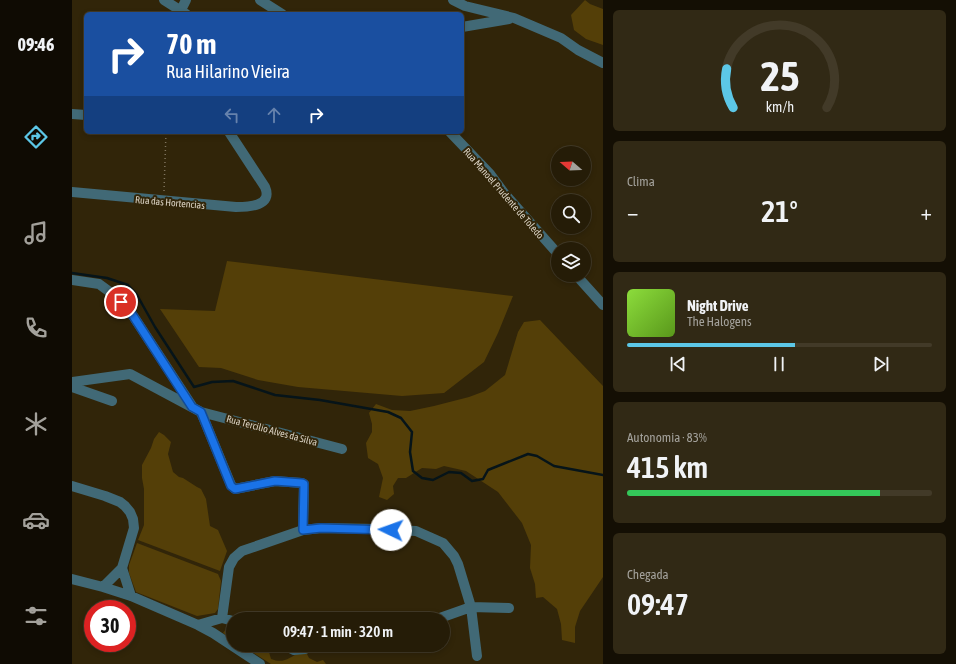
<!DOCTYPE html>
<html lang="pt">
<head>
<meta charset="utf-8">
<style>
	:root { --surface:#251c07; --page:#312915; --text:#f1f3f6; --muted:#a3a19b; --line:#423a28; --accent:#5cc7e7 }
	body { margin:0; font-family:"Asap Condensed",sans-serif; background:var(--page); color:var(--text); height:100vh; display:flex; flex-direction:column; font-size:15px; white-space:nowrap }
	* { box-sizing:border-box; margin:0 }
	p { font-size:13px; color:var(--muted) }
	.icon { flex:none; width:22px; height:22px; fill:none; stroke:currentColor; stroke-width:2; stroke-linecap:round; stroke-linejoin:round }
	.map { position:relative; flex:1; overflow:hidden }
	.sheet { display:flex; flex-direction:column; gap:10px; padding:10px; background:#140f04; width:353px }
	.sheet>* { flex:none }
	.hud { position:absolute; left:12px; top:12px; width:380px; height:122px; border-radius:6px; box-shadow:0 2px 6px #0003,0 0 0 1px var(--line); background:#1a4fa0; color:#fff; overflow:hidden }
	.needle { width:26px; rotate:289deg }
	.controls { position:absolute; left:479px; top:146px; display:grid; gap:8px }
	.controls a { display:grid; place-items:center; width:40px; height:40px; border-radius:50%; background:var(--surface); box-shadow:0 2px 6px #0003,0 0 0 1px var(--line); font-size:20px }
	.speed { position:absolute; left:12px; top:600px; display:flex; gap:8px; font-size:20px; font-weight:700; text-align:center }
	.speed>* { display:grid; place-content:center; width:52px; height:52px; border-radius:50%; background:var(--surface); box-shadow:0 2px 6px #0003,0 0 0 1px var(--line); line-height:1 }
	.speed .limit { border:6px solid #d22; background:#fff; color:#111 }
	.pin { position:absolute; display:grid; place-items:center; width:34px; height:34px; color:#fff; margin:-17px; border:2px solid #fff; border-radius:50%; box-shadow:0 1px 4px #0007 }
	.me { position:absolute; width:44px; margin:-22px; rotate:273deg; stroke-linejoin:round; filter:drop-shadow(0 0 3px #0008) }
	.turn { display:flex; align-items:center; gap:14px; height:84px; padding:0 16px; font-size:18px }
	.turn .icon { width:52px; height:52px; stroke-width:2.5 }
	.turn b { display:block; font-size:28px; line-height:34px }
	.lanes { display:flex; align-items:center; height:38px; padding:0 16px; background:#0003; justify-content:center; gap:20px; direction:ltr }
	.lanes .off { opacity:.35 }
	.big { font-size:30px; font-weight:600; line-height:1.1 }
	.sheet .tile { flex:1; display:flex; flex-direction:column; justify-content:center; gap:6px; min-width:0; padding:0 14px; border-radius:6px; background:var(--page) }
	.sheet .dial { align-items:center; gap:0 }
	.dial svg { height:104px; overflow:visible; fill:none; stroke:var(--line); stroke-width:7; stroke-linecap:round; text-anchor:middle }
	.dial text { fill:var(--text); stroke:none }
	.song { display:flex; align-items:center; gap:12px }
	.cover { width:48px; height:48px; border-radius:6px; background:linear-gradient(135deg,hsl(90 70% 55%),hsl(90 70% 35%)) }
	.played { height:4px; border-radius:2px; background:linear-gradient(90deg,var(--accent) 55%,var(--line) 55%) }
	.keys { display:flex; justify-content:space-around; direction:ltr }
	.heat { display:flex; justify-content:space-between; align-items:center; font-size:22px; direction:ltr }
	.charge { height:6px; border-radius:3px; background:linear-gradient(90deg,#34c759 83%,var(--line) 0) }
	.trip { position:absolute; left:154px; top:612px; width:224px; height:40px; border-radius:20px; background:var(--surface); box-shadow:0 2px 6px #0003,0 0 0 1px var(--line); font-weight:600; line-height:40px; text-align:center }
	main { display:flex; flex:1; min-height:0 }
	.tabs { display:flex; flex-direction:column; width:72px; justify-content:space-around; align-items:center; background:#0f0b03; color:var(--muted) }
	.tabs .icon { width:28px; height:28px }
	.tabs .active { color:var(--accent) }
	.tabs b { font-size:18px; color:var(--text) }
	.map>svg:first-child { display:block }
	.green { fill:#543f08 }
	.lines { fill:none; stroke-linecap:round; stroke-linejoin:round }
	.stream { stroke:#061419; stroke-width:2.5 }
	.path { stroke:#7e735d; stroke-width:1.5; stroke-dasharray:1 3; stroke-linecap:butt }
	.minor { stroke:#416976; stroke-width:10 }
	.route-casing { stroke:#114b97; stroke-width:10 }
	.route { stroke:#1a73e8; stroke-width:7 }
	.labels { text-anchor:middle; stroke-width:4; stroke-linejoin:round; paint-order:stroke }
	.street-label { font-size:10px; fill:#dad2c3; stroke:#312509 }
</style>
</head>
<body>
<main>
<nav class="tabs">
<b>09:46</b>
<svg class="icon active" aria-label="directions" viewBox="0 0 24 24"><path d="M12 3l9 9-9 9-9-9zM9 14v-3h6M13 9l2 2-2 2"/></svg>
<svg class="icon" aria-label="music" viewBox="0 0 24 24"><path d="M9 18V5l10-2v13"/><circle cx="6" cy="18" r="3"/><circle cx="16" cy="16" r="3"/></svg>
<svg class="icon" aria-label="phone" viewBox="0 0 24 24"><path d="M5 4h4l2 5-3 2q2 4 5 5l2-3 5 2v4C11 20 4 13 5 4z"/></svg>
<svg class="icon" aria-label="climate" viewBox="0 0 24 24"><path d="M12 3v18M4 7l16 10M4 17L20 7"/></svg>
<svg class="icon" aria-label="car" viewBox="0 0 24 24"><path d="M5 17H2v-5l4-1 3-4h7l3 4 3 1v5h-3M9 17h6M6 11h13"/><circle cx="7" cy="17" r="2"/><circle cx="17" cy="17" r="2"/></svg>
<svg class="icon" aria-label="filters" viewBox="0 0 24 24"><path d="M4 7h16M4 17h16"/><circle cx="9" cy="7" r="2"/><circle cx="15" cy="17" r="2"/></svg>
</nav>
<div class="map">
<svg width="531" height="664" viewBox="0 0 531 664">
	<rect width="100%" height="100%" fill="#312509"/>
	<path class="green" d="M 513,0 L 518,4 L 531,9 L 531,45 L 514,39 L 502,30 L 499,15 Z
		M 155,261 L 441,296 L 426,333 L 412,362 L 372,393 L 330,396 L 226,387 L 186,380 L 149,368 L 127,367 L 88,309 L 143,311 Z
		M 468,320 L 531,386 L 531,577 L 508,611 L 503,627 L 503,643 L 490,640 L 489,624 L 485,609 L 471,597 L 464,598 L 463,584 L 458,568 L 459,545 L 450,523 L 426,492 L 394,471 L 372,466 L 364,469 L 350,468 L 334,478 L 326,478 L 321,486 L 322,494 L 315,500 L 307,497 L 311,478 L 306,464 L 296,458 L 294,443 L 300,432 L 300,424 L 297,413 L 304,404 L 320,410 L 338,411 L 362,406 L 397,397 L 413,391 L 433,375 L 446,332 L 452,322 Z
		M 87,432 L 92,435 L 99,442 L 96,454 L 101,472 L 107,477 L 111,478 L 125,487 L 129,489 L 134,499 L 138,526 L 146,530 L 155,551 L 148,571 L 66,540 L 72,525 L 72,489 L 70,478 L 70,465 L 79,448 L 82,439 Z
		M 65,543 L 146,574 L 149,581 L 146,609 L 143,613 L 125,616 L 64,592 L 57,573 L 57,565 Z
		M 154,629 L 161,629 L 161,640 L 151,633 Z
		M 169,645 L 195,645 L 199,659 C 212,664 217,658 228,652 L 234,652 L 237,658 L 245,662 L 251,660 L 254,664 L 199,664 Z"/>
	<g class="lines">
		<path class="stream" d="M 0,273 L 35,278 L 56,285 L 65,295 L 83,327 L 122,387 L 140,382 L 161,381 L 203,395 L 248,400 L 316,412 L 329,418 L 340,432 L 338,452 L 341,471 L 350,478 L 361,480 L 377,472 L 389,473 L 400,481 L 411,479 L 416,470 L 456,454 L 465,456 L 482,466 L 531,475"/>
		<path class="path" d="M 92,191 L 94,132"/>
		<path class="minor" d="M 92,0 L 114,14
			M 188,0 L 210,14
			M 381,0 L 393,6 L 442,18 L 489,38 L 506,50 L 531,63
			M 109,10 L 114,0
			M 390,27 L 437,19
			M 0,114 L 14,115
			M 378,132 L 418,174 L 432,193 L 486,254
			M 0,192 L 164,207 C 177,207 201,206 193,187 L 157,132
			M 504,275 L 531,305
			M 0,280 L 27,284 L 42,295 L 56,308 L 120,406
			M 0,382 L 58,374 L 129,412 L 159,485 L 163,489 L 203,481 L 230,483 L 232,484 L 231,530
			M 0,387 L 40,401
			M 129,412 L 270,449
			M 0,486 L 33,496 L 48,502 L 53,506 L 58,512 L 61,519 L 62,528 L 50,568
			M 0,579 L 31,587 L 59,596 L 126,625 L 141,633 L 188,664
			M 31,587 L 50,568 L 59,596
			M 150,618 L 157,567 L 162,558 L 170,551 L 231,530 L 249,528 L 306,529 L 344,531 L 371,543 L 382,556 L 386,564 L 399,607 L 405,656
			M 311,619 L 320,619
			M 365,619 L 399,607 L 437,608
			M 126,625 L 150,618 L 161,621
			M 212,645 L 222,650 L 233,649 L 235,645"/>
	</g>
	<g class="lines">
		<g class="route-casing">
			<path id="route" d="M 49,302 L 56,308 L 120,407 L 129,412 L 159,486 L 163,489 L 203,481 L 230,483 L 232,484 L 231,530 L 249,528 L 319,530"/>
		</g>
		<use href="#route" class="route"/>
	</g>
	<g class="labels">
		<g class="street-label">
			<text transform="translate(432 193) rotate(49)" y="4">Rua Manoel Prudente de Toledo</text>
			<text transform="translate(98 202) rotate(5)" y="4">Rua das Hortencias</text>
			<text transform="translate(200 430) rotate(15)" y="4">Rua Tercílio Alves da Silva</text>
		</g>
	</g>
</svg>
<div class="controls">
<a><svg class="needle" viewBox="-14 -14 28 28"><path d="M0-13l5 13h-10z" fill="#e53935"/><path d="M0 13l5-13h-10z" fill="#a3a19b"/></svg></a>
<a><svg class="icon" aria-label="search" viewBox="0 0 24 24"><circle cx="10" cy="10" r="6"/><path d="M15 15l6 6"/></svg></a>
<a><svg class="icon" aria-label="layers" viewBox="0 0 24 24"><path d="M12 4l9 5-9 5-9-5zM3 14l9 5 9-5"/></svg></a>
</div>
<div class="speed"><div class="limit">30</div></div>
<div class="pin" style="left:49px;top:302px;background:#d93025"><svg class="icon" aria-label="arrive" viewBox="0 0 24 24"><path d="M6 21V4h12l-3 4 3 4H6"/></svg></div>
<svg class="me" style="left:319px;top:530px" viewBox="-20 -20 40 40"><circle r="19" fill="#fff"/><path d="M0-13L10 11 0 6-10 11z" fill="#1a73e8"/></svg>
<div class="trip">09:47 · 1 min · 320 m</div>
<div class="hud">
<div class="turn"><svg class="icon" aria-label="right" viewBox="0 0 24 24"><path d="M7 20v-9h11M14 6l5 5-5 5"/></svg><div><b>70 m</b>Rua Hilarino Vieira</div></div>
<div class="lanes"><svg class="icon off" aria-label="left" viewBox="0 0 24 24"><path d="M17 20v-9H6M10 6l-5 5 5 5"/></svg><svg class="icon off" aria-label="ahead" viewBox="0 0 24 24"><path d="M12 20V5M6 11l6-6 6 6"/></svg><svg class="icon" aria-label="right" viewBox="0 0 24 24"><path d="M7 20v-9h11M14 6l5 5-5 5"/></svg></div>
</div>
</div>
<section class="sheet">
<div class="tile dial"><svg viewBox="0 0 100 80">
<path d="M14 69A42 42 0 1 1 86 69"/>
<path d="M14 69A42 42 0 0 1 9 39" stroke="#5cc7e7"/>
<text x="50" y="56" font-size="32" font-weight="700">25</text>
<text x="50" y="72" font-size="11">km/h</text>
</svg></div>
<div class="tile"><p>Clima</p>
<div class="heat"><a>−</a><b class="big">21°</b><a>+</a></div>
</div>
<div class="tile">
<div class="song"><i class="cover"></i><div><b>Night Drive</b><p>The Halogens</p></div></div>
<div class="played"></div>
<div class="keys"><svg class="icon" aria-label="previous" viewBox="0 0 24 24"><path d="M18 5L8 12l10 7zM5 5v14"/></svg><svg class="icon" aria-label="pause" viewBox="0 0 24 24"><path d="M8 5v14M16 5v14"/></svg><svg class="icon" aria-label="next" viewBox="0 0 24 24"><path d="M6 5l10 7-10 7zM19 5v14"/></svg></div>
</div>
<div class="tile"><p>Autonomia · 83%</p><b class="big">415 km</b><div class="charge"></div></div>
<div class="tile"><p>Chegada</p><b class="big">09:47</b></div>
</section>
</main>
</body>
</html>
